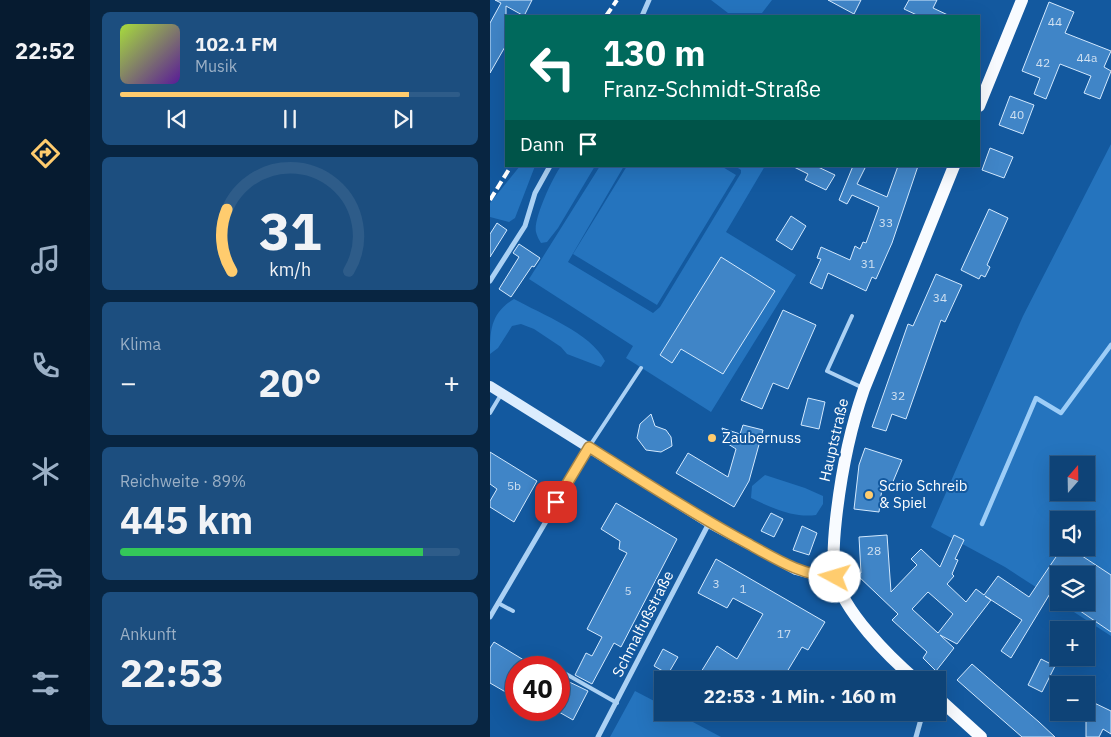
<!DOCTYPE html>
<html lang="de">
<head>
<meta charset="utf-8">
<style>
	:root { --surface:#0e4377; --page:#1c4e7f; --text:#f1f3f6; --muted:#9bb0c6; --line:#2e5c89; --accent:#ffcc6e }
	body { margin:0; font-family:"IBM Plex Sans",sans-serif; background:var(--page); color:var(--text); height:100vh; display:flex; flex-direction:column; font-size:19px; white-space:nowrap }
	* { box-sizing:border-box; margin:0 }
	p { font-size:16px; color:var(--muted) }
	.icon { flex:none; width:28px; height:28px; fill:none; stroke:currentColor; stroke-width:2; stroke-linecap:round; stroke-linejoin:round }
	.map { position:relative; flex:1; overflow:hidden }
	.drawer { display:flex; flex-direction:column; gap:12px; padding:12px; background:#082541; width:400px }
	.drawer>* { flex:none }
	.hud { position:absolute; left:15px; top:15px; width:475px; height:152px; border-radius:0px; box-shadow:0 5px 20px #0002,0 0 0 1px var(--line); background:#00695c; color:#fff; overflow:hidden }
	.needle { width:32px; rotate:20deg }
	.tools { position:absolute; left:560px; top:456px; display:grid; gap:10px }
	.tools a { display:grid; place-items:center; width:45px; height:45px; border-radius:0px; background:var(--surface); box-shadow:0 5px 20px #0002,0 0 0 1px var(--line); font-size:25px }
	.speed { position:absolute; left:15px; top:656px; display:flex; gap:10px; font-size:25px; font-weight:700; text-align:center }
	.speed>* { display:grid; place-content:center; width:65px; height:65px; border-radius:50%; background:var(--surface); box-shadow:0 5px 20px #0002,0 0 0 1px var(--line); line-height:1 }
	.speed .limit { border:8px solid #d22; background:#fff; color:#111 }
	.pin { position:absolute; display:grid; place-items:center; width:42px; height:42px; color:#fff; margin:-21px; border-radius:10px; box-shadow:0 2px 8px #0006 }
	.me { position:absolute; width:55px; margin:-28px; rotate:276deg; stroke-linejoin:round; filter:drop-shadow(0 0 4px #0008) }
	.turn { display:flex; align-items:center; gap:18px; height:105px; padding:0 15px; font-size:22px }
	.turn .icon { width:65px; height:65px; stroke-width:2.5 }
	.turn b { display:block; font-size:35px; line-height:42px }
	.then { display:flex; align-items:center; height:48px; padding:0 15px; background:#0003; gap:10px; font-size:19px }
	.big { font-size:38px; font-weight:700; line-height:1.1 }
	.drawer .card { flex:1; display:flex; flex-direction:column; justify-content:center; gap:8px; min-width:0; padding:0 18px; border-radius:8px; background:var(--page) }
	.drawer .dial { align-items:center; gap:0 }
	.dial svg { height:130px; overflow:visible; fill:none; stroke:var(--line); stroke-width:7; stroke-linecap:round; text-anchor:middle }
	.dial text { fill:var(--text); stroke:none }
	.song { display:flex; align-items:center; gap:15px }
	.cover { width:60px; height:60px; border-radius:8px; background:linear-gradient(135deg,hsl(80 70% 55%),hsl(270 70% 35%)) }
	.played { height:5px; border-radius:2px; background:linear-gradient(90deg,var(--accent) 85%,var(--line) 85%) }
	.keys { display:flex; justify-content:space-around; direction:ltr }
	.heat { display:flex; justify-content:space-between; align-items:center; font-size:28px; direction:ltr }
	.charge { height:8px; border-radius:4px; background:linear-gradient(90deg,#34c759 89%,var(--line) 0) }
	.trip { position:absolute; left:164px; top:671px; width:292px; height:50px; border-radius:0px; background:var(--surface); box-shadow:0 5px 20px #0002,0 0 0 1px var(--line); font-weight:700; line-height:50px; text-align:center }
	main { display:flex; flex:1; min-height:0 }
	.dock { display:flex; flex-direction:column; width:90px; justify-content:space-around; align-items:center; background:#061b30; color:var(--muted) }
	.dock .icon { width:35px; height:35px }
	.dock .current { color:var(--accent) }
	.dock b { font-size:22px; color:var(--text) }
	.map>svg:first-child { display:block }
	.green { fill:#2574be; fill-rule:evenodd }
	.lines { fill:none; stroke-linecap:round; stroke-linejoin:round }
	.stream { stroke:#9dcdf7; stroke-width:4.5 }
	.building { fill:#4085c7; stroke:#d3e9fe; fill-rule:evenodd }
	.lane { stroke:#abd1f4; stroke-width:4 }
	.street { stroke:#abd1f4; stroke-width:5 }
	.secondary { stroke:#dbecfd; stroke-width:10 }
	.primary { stroke:#f8fbff; stroke-width:12 }
	.rail { stroke:#fff; stroke-width:4; stroke-dasharray:9 4; stroke-linecap:butt }
	.route-casing { stroke:#a68548; stroke-width:12 }
	.route { stroke:#ffcc6e; stroke-width:9 }
	.poi-dot { fill:#ffcc6e; stroke:#13599f; stroke-width:2 }
	.labels { text-anchor:middle; stroke-width:4; stroke-linejoin:round; paint-order:stroke }
	.number-label { font-size:12px; fill:#cfe0f1 }
	.poi-label { font-size:15px; fill:#fff; stroke:#13599f; text-anchor:start }
	.street-label { font-size:15px; fill:#fff; stroke:#13599f }
</style>
</head>
<body>
<main>
<nav class="dock">
<b>22:52</b>
<svg class="icon current" aria-label="directions" viewBox="0 0 24 24"><path d="M12 3l9 9-9 9-9-9zM9 14v-3h6M13 9l2 2-2 2"/></svg>
<svg class="icon" aria-label="music" viewBox="0 0 24 24"><path d="M9 18V5l10-2v13"/><circle cx="6" cy="18" r="3"/><circle cx="16" cy="16" r="3"/></svg>
<svg class="icon" aria-label="phone" viewBox="0 0 24 24"><path d="M5 4h4l2 5-3 2q2 4 5 5l2-3 5 2v4C11 20 4 13 5 4z"/></svg>
<svg class="icon" aria-label="climate" viewBox="0 0 24 24"><path d="M12 3v18M4 7l16 10M4 17L20 7"/></svg>
<svg class="icon" aria-label="car" viewBox="0 0 24 24"><path d="M5 17H2v-5l4-1 3-4h7l3 4 3 1v5h-3M9 17h6M6 11h13"/><circle cx="7" cy="17" r="2"/><circle cx="17" cy="17" r="2"/></svg>
<svg class="icon" aria-label="filters" viewBox="0 0 24 24"><path d="M4 7h16M4 17h16"/><circle cx="9" cy="7" r="2"/><circle cx="15" cy="17" r="2"/></svg>
</nav>
<section class="drawer">
<div class="card">
<div class="song"><i class="cover"></i><div><b>102.1 FM</b><p>Musik</p></div></div>
<div class="played"></div>
<div class="keys"><svg class="icon" aria-label="previous" viewBox="0 0 24 24"><path d="M18 5L8 12l10 7zM5 5v14"/></svg><svg class="icon" aria-label="pause" viewBox="0 0 24 24"><path d="M8 5v14M16 5v14"/></svg><svg class="icon" aria-label="next" viewBox="0 0 24 24"><path d="M6 5l10 7-10 7zM19 5v14"/></svg></div>
</div>
<div class="card dial"><svg viewBox="0 0 100 80">
<path d="M14 69A42 42 0 1 1 86 69"/>
<path d="M14 69A42 42 0 0 1 11 31" stroke="#ffcc6e"/>
<text x="50" y="56" font-size="32" font-weight="700">31</text>
<text x="50" y="72" font-size="11">km/h</text>
</svg></div>
<div class="card"><p>Klima</p>
<div class="heat"><a>−</a><b class="big">20°</b><a>+</a></div>
</div>
<div class="card"><p>Reichweite · 89%</p><b class="big">445 km</b><div class="charge"></div></div>
<div class="card"><p>Ankunft</p><b class="big">22:53</b></div>
</section>
<div class="map">
<svg width="621" height="737" viewBox="0 0 621 737">
	<rect width="100%" height="100%" fill="#13599f"/>
	<path class="green" d="M 221,0 L 282,0 L 272,13 L 238,13 Z
		M 621,144 L 621,636 L 570,603 L 596,602 L 596,575 L 569,575 L 569,602 L 515,567 L 441,527 L 533,316 ZM 569,465 L 596,465 L 596,492 L 569,492 ZM 569,520 L 596,520 L 596,548 L 569,548 Z
		M 30,166 L 45,166 L 25,218 L 19,222 L 0,217 L 0,203 Z
		M 71,166 L 105,166 L 68,228 L 57,242 L 51,243 C 49,240 47,236 46,232 C 43,219 63,177 71,166 Z
		M 110,166 L 134,166 L 78,262 L 163,313 L 170,307 L 251,173 L 251,170 L 245,166 L 275,166 L 236,232 L 306,275 L 221,412 L 136,358 L 143,346 L 39,279 Z
		M 137,166 L 231,166 L 246,175 L 167,305 L 83,254 Z
		M 24,299 C 51,314 101,333 115,361 L 111,367 L 77,354 L 71,347 L 44,329 L 31,324 L 22,326 L 8,348 L 0,354 C 0,330 1,313 24,299 Z
		M 275,475 L 315,488 L 333,496 L 333,504 L 326,515 C 303,518 282,508 261,498 L 262,486 Z
		M 145,691 L 172,705 L 172,712 L 186,713 L 231,737 L 120,737 Z"/>
	<g class="lines">
		<path class="stream" d="M 492,524 L 546,398 L 571,413 L 621,345"/>
	</g>
	<path class="building" d="M 5,0 L 42,0 L 34,16 L 16,6 L 16,45 L 0,73 L 0,23 L 11,3 Z
		M 338,0 L 371,0 L 364,14 Z
		M 419,0 L 447,0 L 443,8 L 460,16 L 429,16 L 414,9 Z
		M 559,2 L 584,12 L 575,33 L 621,51 L 614,67 L 621,71 L 610,99 L 594,93 L 601,76 L 570,64 L 556,99 L 544,94 L 550,78 L 532,71 Z
		M 520,96 L 544,105 L 533,134 L 509,125 Z
		M 500,148 L 523,157 L 514,178 L 492,170 Z
		M 302,166 L 326,166 L 345,175 L 336,190 L 315,180 L 318,174 Z
		M 363,166 L 376,166 L 367,184 L 397,197 L 408,166 L 428,166 L 402,243 L 386,279 L 382,277 L 376,291 L 338,273 L 332,289 L 320,283 L 331,259 L 327,258 L 331,247 L 360,260 L 365,246 L 370,249 L 373,242 L 376,243 L 389,207 L 362,195 L 357,204 L 349,200 Z
		M 499,209 L 518,218 L 497,265 L 500,267 L 495,277 L 491,275 L 489,279 L 471,270 Z
		M 301,216 L 316,226 L 302,250 L 286,240 Z
		M 7,223 L 17,230 L 0,257 L 0,234 Z
		M 29,244 L 50,258 L 44,267 L 42,266 L 21,297 L 9,289 L 29,257 L 23,253 Z
		M 231,257 L 285,291 L 233,374 L 191,349 L 182,363 L 170,355 Z
		M 446,274 L 472,285 L 455,322 L 451,320 L 416,419 L 402,414 L 396,431 L 382,427 L 418,324 L 423,326 Z
		M 293,310 L 326,325 L 298,389 L 283,383 L 272,409 L 251,400 Z
		M 318,398 L 335,402 L 329,429 L 311,425 Z
		M 161,414 L 165,426 L 176,430 L 181,437 L 182,446 L 171,452 L 156,450 L 147,438 L 150,424 Z
		M 253,425 L 273,430 L 259,481 L 244,507 L 186,473 L 198,453 L 238,477 L 246,449 L 235,442 L 232,428 L 250,434 Z
		M 375,448 L 412,460 L 402,484 L 393,480 L 389,512 L 364,509 L 369,465 Z
		M 0,452 L 47,481 L 24,522 L 0,507 L 0,501 L 7,489 L 0,484 Z
		M 126,503 L 187,539 L 131,647 L 124,643 L 102,684 L 85,675 L 96,653 L 102,656 L 112,637 L 97,629 L 137,553 L 129,549 L 130,541 L 111,529 Z
		M 281,513 L 293,519 L 284,537 L 271,531 Z
		M 312,526 L 327,533 L 319,555 L 303,550 Z
		M 397,535 L 401,592 L 427,565 L 421,559 L 431,549 L 450,567 L 464,535 L 474,540 L 465,559 L 468,560 L 462,574 L 464,576 L 457,584 L 476,602 L 486,589 L 494,595 L 508,576 L 539,597 L 572,548 L 580,548 L 621,575 L 621,632 L 577,602 L 596,602 L 596,575 L 569,575 L 569,597 L 561,592 L 521,658 L 511,651 L 532,620 L 495,596 L 501,600 L 467,644 L 450,635 L 464,648 L 446,671 L 433,658 L 437,652 L 402,620 L 408,614 L 366,574 L 371,573 L 369,537 ZM 438,592 L 463,614 L 448,633 L 422,609 Z
		M 226,559 L 335,622 L 318,650 L 312,647 L 292,680 L 224,680 L 211,672 L 227,646 L 247,659 L 273,614 L 243,598 L 237,608 L 208,593 Z
		M 4,642 L 47,668 L 26,668 L 26,698 L 0,683 L 0,648 Z
		M 173,649 L 188,657 L 178,674 L 164,666 Z
		M 551,659 L 565,666 L 552,692 L 538,685 Z
		M 482,664 L 549,722 L 565,737 L 532,737 L 492,702 L 467,680 Z
		M 69,677 L 98,691 L 83,720 L 69,712 Z
		M 596,699 L 621,711 L 621,734 L 613,729 L 609,737 L 596,737 Z"/>
	<g class="lines">
		<path class="lane" d="M 362,316 L 337,371 L 371,387
			M 0,413 L 12,393
			M 99,447 L 151,368
			M 8,603 L 23,611
			M 69,670 L 127,703"/>
		<path class="street" d="M 152,16 L 159,0
			M 0,281 L 35,226 L 45,193 L 60,166
			M 0,617 L 99,448
			M 108,737 L 219,523
			M 426,737 L 433,712"/>
		<path class="secondary" d="M 0,386 L 219,523 L 306,570 L 329,576 L 345,577"/>
		<path class="primary" d="M 489,106 L 532,0
			M 426,680 C 399,657 353,611 345,576 C 342,558 344,537 346,519 C 351,474 359,432 374,389 L 464,166
			M 448,698 L 491,737"/>
		<path class="rail" d="M 116,16 L 127,0
			M 0,200 L 21,166"/>
	</g>
	<g class="lines">
		<g class="route-casing">
			<path id="route" d="M 66,502 L 99,447 C 151,480 203,514 257,543 C 286,559 312,576 345,577"/>
		</g>
		<use href="#route" class="route"/>
	</g>
	<g class="poi-dot">
		<circle cx="222" cy="438" r="5"/>
		<circle cx="379" cy="495" r="5"/>
	</g>
	<g class="labels">
		<g class="number-label">
			<text x="565" y="26">44</text>
			<text x="597" y="62">44a</text>
			<text x="553" y="67">42</text>
			<text x="527" y="119">40</text>
			<text x="396" y="227">33</text>
			<text x="378" y="268">31</text>
			<text x="450" y="302">34</text>
			<text x="408" y="400">32</text>
			<text x="24" y="490">5b</text>
			<text x="384" y="555">28</text>
			<text x="226" y="588">3</text>
			<text x="253" y="593">1</text>
			<text x="138" y="595">5</text>
			<text x="294" y="638">17</text>
		</g>
		<g class="poi-label">
			<text x="232" y="443">Zaubernuss</text>
			<text x="389" y="491">Scrio Schreib<tspan x="389" dy="17">&amp; Spiel</tspan></text>
		</g>
		<g class="street-label">
			<text transform="translate(344 440) rotate(-77)" y="5">Hauptstraße</text>
			<text transform="translate(153 624) rotate(-63)" y="5">Schmalfußstraße</text>
		</g>
	</g>
</svg>
<div class="tools">
<a><svg class="needle" viewBox="-14 -14 28 28"><path d="M0-13l5 13h-10z" fill="#e53935"/><path d="M0 13l5-13h-10z" fill="#9bb0c6"/></svg></a>
<a><svg class="icon" aria-label="sound" viewBox="0 0 24 24"><path d="M4 9h4l5-4v14l-5-4H4zM17 9q2 3 0 6"/></svg></a>
<a><svg class="icon" aria-label="layers" viewBox="0 0 24 24"><path d="M12 4l9 5-9 5-9-5zM3 14l9 5 9-5"/></svg></a>
<a>+</a>
<a>−</a>
</div>
<div class="speed"><div class="limit">40</div></div>
<div class="pin" style="left:66px;top:502px;background:#d93025"><svg class="icon" aria-label="arrive" viewBox="0 0 24 24"><path d="M6 21V4h12l-3 4 3 4H6"/></svg></div>
<svg class="me" style="left:345px;top:577px" viewBox="-20 -20 40 40"><circle r="19" fill="#fff"/><path d="M0-13L10 11 0 6-10 11z" fill="#ffcc6e"/></svg>
<div class="trip">22:53 · 1 Min. · 160 m</div>
<div class="hud">
<div class="turn"><svg class="icon" aria-label="left" viewBox="0 0 24 24"><path d="M17 20v-9H6M10 6l-5 5 5 5"/></svg><div><b>130 m</b>Franz-Schmidt-Straße</div></div>
<div class="then">Dann<svg class="icon" aria-label="arrive" viewBox="0 0 24 24"><path d="M6 21V4h12l-3 4 3 4H6"/></svg></div>
</div>
</div>
</main>
</body>
</html>
